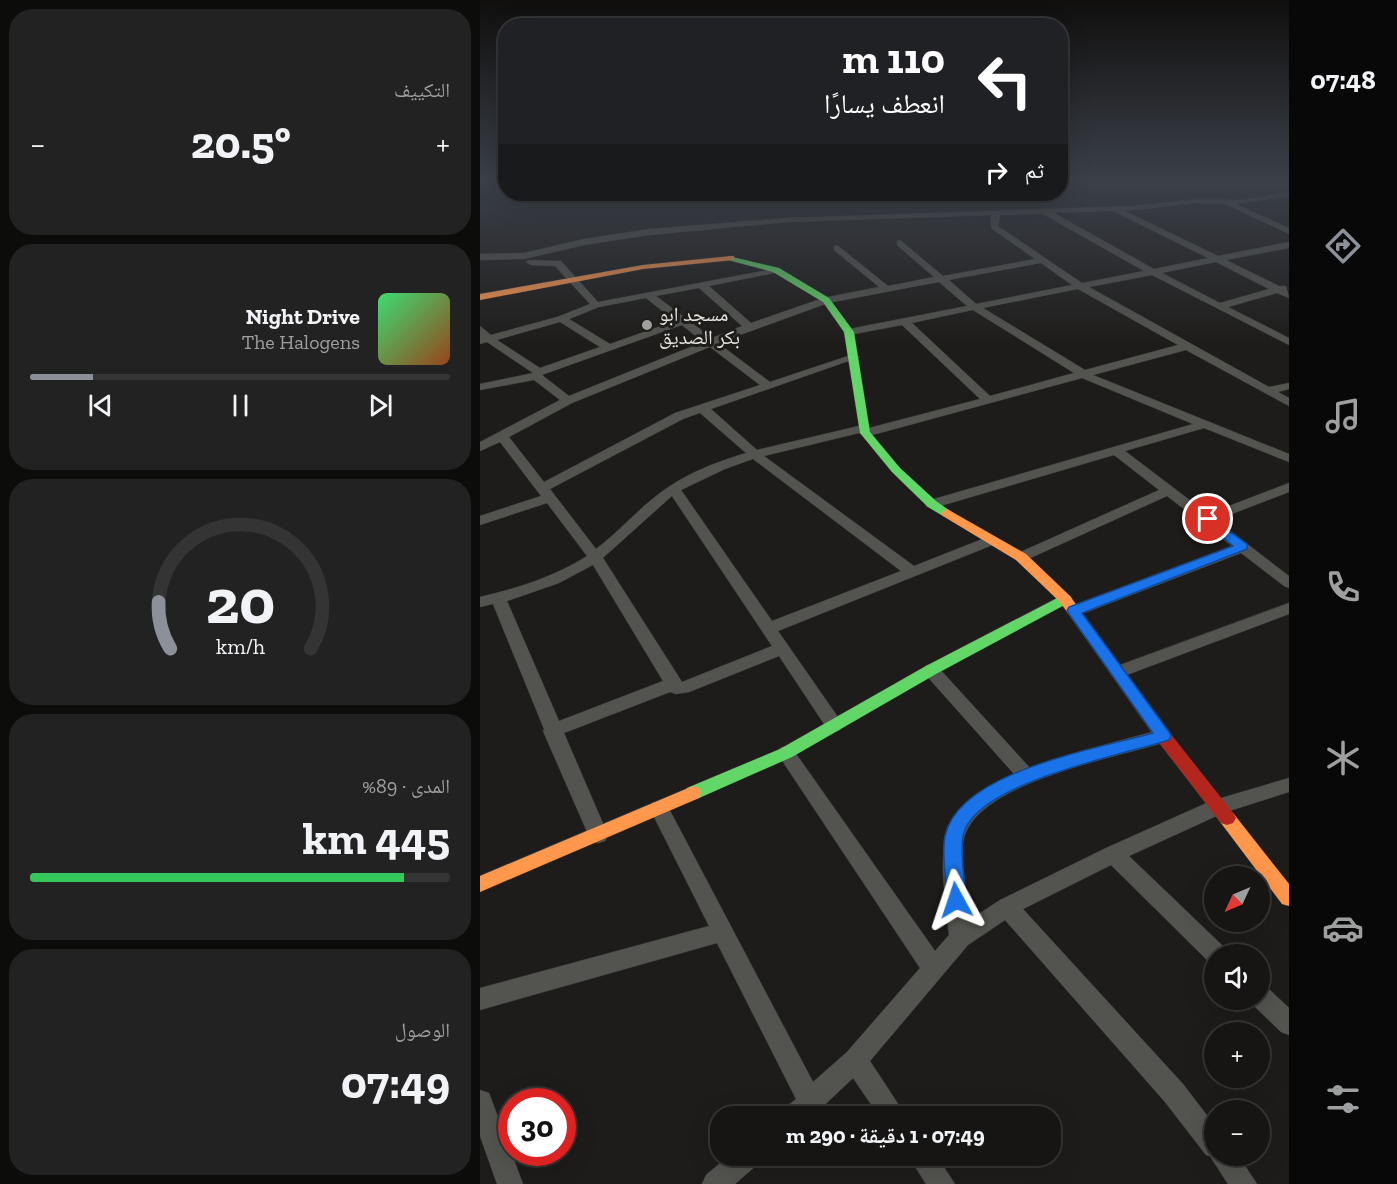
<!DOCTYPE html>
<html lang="ar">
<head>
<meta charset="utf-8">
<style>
	:root { --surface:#161514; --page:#232222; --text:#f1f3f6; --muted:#9e9fa0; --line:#353434; --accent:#8c9099 }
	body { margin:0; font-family:"Zilla Slab","Noto Naskh Arabic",serif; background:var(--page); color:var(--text); direction:rtl; height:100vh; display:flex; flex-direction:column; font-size:22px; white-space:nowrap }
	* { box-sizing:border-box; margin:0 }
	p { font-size:20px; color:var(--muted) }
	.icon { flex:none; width:33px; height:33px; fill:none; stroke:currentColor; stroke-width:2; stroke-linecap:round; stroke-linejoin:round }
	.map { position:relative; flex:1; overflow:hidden; direction:ltr }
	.side { display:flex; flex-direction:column; gap:9px; padding:9px; background:#0c0c0b; width:480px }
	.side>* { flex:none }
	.top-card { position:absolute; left:18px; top:18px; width:570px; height:183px; border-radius:24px; box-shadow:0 6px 24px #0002,0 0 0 2px var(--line); direction:rtl; background:#202124; color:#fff; overflow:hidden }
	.needle { width:39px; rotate:226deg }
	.buttons { position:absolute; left:724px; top:866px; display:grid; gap:12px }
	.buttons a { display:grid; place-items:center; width:66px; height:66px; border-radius:50%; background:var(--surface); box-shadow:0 6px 24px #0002,0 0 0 2px var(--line); font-size:30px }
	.speed { position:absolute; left:18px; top:1088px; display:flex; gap:12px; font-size:30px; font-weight:700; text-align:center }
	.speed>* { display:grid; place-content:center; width:78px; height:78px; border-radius:50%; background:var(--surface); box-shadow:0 6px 24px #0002,0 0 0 2px var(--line); line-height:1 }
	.speed .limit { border:9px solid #d22; background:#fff; color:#111 }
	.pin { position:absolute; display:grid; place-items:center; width:51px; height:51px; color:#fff; margin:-26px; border:3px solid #fff; border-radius:50%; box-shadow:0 2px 6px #0007 }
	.me { position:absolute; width:66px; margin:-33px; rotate:355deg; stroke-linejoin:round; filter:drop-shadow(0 0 4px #0008) }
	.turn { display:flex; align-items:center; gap:21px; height:126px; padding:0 24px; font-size:27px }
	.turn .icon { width:78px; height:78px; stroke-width:2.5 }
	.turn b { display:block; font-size:42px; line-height:51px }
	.then { display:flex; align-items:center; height:57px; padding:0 24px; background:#0003; gap:12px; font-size:22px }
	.big { font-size:45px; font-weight:700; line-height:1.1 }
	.side .card { flex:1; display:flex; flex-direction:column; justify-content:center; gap:9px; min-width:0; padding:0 21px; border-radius:24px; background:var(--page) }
	.side .dial { align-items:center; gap:0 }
	.dial svg { height:156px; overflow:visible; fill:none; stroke:var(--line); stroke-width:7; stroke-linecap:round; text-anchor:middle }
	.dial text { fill:var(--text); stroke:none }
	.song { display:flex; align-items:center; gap:18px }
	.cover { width:72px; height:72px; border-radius:9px; background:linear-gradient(135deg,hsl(140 70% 55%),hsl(20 70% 35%)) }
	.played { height:6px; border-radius:3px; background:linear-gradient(90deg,var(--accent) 15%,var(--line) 15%) }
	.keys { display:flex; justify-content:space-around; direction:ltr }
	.heat { display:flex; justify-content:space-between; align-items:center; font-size:33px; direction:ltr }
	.charge { height:9px; border-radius:4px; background:linear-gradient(90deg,#34c759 89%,var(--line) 0) }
	.trip { position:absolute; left:230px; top:1106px; width:351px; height:60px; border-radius:24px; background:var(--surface); box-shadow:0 6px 24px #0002,0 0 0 2px var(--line); font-weight:700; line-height:60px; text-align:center; direction:rtl }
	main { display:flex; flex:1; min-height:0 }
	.tabs { display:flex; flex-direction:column; width:108px; justify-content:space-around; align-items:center; background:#090808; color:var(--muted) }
	.tabs .icon { width:42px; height:42px }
	.tabs .current { color:var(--accent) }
	.tabs b { font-size:27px; color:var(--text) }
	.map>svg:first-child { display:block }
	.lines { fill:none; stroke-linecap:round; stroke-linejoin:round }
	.street-casing { stroke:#393837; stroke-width:1 }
	.fast-casing { stroke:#393837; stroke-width:1 }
	.slow-casing { stroke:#393837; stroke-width:1 }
	.jam-casing { stroke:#393837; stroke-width:1 }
	.street { fill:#53544f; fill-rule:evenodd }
	.fast { fill:#63d668; fill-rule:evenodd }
	.slow { fill:#ff974d; fill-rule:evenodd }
	.jam { fill:#b3261e; fill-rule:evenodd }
	.route { fill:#1a73e8; stroke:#114b97; stroke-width:1.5 }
	.poi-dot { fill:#a19f9d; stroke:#1f1d19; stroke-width:2 }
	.labels { text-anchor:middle; stroke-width:6; stroke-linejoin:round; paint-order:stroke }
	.far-poi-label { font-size:20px; fill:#e7e6e3; stroke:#1f1d19; text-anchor:start }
</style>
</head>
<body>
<main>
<nav class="tabs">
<b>07:48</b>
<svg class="icon current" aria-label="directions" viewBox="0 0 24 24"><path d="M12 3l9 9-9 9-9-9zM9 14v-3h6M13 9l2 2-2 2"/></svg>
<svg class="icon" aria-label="music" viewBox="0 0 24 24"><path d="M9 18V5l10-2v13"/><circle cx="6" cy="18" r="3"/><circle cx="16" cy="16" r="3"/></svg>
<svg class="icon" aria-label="phone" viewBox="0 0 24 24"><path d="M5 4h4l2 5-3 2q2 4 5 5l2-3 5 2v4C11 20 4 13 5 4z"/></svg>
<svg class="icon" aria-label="climate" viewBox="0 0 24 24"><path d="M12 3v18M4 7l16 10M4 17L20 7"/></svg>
<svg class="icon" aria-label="car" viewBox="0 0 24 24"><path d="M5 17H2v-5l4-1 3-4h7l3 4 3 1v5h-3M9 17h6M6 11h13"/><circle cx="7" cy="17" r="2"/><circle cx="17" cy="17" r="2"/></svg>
<svg class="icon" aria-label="filters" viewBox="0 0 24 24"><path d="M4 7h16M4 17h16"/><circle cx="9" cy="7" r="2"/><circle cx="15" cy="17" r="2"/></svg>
</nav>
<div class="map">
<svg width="809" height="1184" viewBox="0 0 809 1184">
	<rect width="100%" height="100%" fill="#1e1c1a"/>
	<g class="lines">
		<g class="street-casing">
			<path id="street" d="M 809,192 L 809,196 L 756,204 L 809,228 L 809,234 L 745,204 L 716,203 L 645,211 L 738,256 L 809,242 L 809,248 L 746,260 L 799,286 L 806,286 L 809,298 L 797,293 L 748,307 L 809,338 L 809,345 L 672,275 L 609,287 L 789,387 L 809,383 L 809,389 L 798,392 L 809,398 L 809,406 L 706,350 L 613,375 L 809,454 L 809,462 L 724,428 L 645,451 L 728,514 L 809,483 L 809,492 L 736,520 L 809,576 L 809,588 L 804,586 L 761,553 L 599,615 L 589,615 L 586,611 L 589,607 L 752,546 L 687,496 L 546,560 L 536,560 L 534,557 L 536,554 L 679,490 L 634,455 L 457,507 L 447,507 L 445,504 L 447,501 L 713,424 L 602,378 L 385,437 L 379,433 L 284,456 L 434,566 L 505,538 L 515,538 L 517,541 L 515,544 L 298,631 L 360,720 L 363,725 L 360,730 L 354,732 L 348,730 L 299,656 L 209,692 L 196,694 L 190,692 L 84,733 L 128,835 L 125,841 L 118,843 L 111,841 L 63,731 L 64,729 L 13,604 L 0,607 L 0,597 C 38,588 74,577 107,556 L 67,503 L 0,525 L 0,516 L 61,496 L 20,442 L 0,451 L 0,442 L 80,400 L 54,380 L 0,390 L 0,384 L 53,373 L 7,342 L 0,344 L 0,326 L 11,335 L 77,317 L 110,304 L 75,266 L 51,265 L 46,262 L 48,260 L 81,261 L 118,302 L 299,268 L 299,272 L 229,286 L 271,323 L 343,298 L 399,287 L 354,250 L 354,246 L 357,245 L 408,286 L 454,277 L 417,245 L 417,241 L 420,240 L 463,276 L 555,259 L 511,228 L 511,215 L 308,222 L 169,235 L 104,245 L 44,259 L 0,260 L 0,254 L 44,253 L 104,239 L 169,229 L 308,218 L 652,206 L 716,199 L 763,200 ZM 633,211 L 728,258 L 674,269 L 574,213 ZM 563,214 L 664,271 L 602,283 L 518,226 L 520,215 ZM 736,262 L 789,289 L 740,303 L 682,273 ZM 561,263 L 592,285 L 496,304 L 469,280 ZM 459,282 L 487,306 L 369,329 L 364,332 L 369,335 L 422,325 L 500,399 L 389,428 L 383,425 L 277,450 L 231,409 L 380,357 L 371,355 L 290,382 L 238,343 L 348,303 ZM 219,288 L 262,326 L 232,338 L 176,296 ZM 598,289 L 698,345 L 605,370 L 503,308 ZM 166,298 L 195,321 L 130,344 L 89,319 L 119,307 ZM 493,310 L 594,373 L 510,396 L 432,323 ZM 80,322 L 120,347 L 60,368 L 17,340 ZM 202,325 L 223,342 L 89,396 L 62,375 ZM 230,347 L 280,385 L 195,413 L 64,482 L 29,437 L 92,403 ZM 220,413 L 266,453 C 236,462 205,474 180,493 C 157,510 139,532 116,549 L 70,489 L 203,419 ZM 273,459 L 421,571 L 292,621 L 201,490 L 245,469 ZM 192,496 L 292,646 L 202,682 L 123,558 ZM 113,565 L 183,681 L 79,721 L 27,601 L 79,583 Z
				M 809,603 L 809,614 L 644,676 L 632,676 L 630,672 L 632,668 Z
				M 451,664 L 457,666 L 550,768 L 598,752 L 683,729 L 689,731 L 692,736 L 689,741 C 640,757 499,781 484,838 C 477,864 485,895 488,921 L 520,900 L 626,848 L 731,801 L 809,778 L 809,792 L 743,813 L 649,856 L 744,947 L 747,954 L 735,954 L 735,964 L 728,961 L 631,865 L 543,909 L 703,1084 L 735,1126 L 735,1155 L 758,1155 L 777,1184 L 748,1184 L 730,1156 L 726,1155 L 685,1102 L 525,920 L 488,945 L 390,1061 L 426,1116 L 399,1116 L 373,1078 L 333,1116 L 303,1116 L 306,1107 L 316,1099 L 237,943 L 0,1010 L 0,988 L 229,926 L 170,809 L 172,803 L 179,801 L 186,803 L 333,1082 L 367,1052 L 440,968 L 297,753 L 300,748 L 306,746 L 312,748 L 455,951 L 469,935 C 461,857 447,810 534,774 L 445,674 L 443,670 L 445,666 Z
				M 780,985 L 788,988 L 809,1008 L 809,1035 L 801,1032 L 772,1004 L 770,999 L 780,999 Z
				M 0,1090 L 9,1093 L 43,1184 L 17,1184 L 0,1136 Z
				M 250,1155 L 282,1155 L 278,1164 L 255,1184 L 222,1184 L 226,1175 Z
				M 428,1155 L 456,1155 L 475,1184 L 446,1184 Z"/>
		</g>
		<g class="fast-casing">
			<path id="fast" d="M 248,256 L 299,268 L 349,298 L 374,332 L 390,432 L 420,468 L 456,501 L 473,513 L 471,516 L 463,516 L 448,507 L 412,472 L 380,433 L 364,332 L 343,302 L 293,272 L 248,260 Z
				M 585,594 L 590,596 L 592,599 L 590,602 L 456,674 L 312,757 L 219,798 L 213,800 L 207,798 L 205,793 L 207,788 L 300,749 L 446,666 Z"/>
		</g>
		<g class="slow-casing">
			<path id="slow" d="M 251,256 L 254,256 L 254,260 L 163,269 L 0,300 L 0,294 L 163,265 Z
				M 467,509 L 546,554 L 590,596 L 617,634 L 619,637 L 617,640 L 607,640 L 580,602 L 536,560 L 463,516 L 461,513 Z
				M 213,786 L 219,788 L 221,793 L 219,798 L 0,892 L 0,876 Z
				M 747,811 L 753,813 L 809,884 L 809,906 L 802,904 L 741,823 L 738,818 L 741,813 Z"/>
		</g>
		<g class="jam-casing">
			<path id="jam" d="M 612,632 L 617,634 L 689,732 L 753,813 L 756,818 L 753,823 L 747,825 L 741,823 L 677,740 L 607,640 L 605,637 Z"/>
		</g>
		<use href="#street" class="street"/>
		<use href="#fast" class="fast"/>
		<use href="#slow" class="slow"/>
		<use href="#jam" class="jam"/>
	</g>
	<linearGradient id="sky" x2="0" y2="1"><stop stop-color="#100f0e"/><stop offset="0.52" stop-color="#3b4049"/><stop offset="1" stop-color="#3b4049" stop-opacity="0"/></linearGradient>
	<rect width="809" height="346" fill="url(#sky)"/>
	<path class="route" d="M 728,516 L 767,544 L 767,549 L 602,613 L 689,732 L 691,736 L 689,740 C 643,755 493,783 483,836 C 480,856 485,881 486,900 L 483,906 L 476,909 L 470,906 L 467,900 C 467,881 461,855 465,836 C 479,771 617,749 673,733 L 587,611 L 589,607 L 753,546 L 724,522 L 722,519 Z"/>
	<circle class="poi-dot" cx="167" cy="325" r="6"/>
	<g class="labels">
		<g class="far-poi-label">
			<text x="179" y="321">مسجد ابو<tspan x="179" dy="23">بكر الصديق</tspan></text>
		</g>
	</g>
</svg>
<div class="buttons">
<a><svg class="needle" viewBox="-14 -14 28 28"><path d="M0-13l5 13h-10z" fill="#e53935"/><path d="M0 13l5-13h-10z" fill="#9e9fa0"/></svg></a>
<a><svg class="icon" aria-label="sound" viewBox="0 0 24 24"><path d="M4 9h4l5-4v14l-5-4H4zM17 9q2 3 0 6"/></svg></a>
<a>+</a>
<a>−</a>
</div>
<div class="speed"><div class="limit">30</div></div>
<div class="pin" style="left:728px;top:519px;background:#d93025"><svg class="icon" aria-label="arrive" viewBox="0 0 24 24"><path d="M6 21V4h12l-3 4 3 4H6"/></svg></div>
<svg class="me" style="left:476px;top:900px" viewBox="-20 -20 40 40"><path d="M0-17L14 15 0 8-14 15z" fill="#1a73e8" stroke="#fff" stroke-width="4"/></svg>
<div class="trip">07:49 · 1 دقيقة · 290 m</div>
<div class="top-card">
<div class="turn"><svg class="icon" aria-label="left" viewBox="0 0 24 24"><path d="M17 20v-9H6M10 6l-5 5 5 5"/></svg><div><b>110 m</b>انعطف يسارًا</div></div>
<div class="then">ثم<svg class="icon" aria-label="right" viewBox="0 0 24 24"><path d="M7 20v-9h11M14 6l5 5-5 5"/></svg></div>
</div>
</div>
<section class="side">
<div class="card"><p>التكييف</p>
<div class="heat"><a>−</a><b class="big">20.5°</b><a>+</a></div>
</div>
<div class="card">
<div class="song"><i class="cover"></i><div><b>Night Drive</b><p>The Halogens</p></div></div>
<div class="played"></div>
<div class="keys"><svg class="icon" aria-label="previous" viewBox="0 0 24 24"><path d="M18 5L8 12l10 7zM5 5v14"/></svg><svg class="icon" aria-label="pause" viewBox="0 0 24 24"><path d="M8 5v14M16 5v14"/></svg><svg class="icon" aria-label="next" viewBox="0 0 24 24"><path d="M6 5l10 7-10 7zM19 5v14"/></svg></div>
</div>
<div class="card dial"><svg viewBox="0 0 100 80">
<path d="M14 69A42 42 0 1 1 86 69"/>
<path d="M14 69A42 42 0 0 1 8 45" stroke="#8c9099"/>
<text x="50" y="56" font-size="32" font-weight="700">20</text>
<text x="50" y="72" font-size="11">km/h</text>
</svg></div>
<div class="card"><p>المدى · 89%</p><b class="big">445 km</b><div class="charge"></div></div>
<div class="card"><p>الوصول</p><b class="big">07:49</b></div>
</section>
</main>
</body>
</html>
